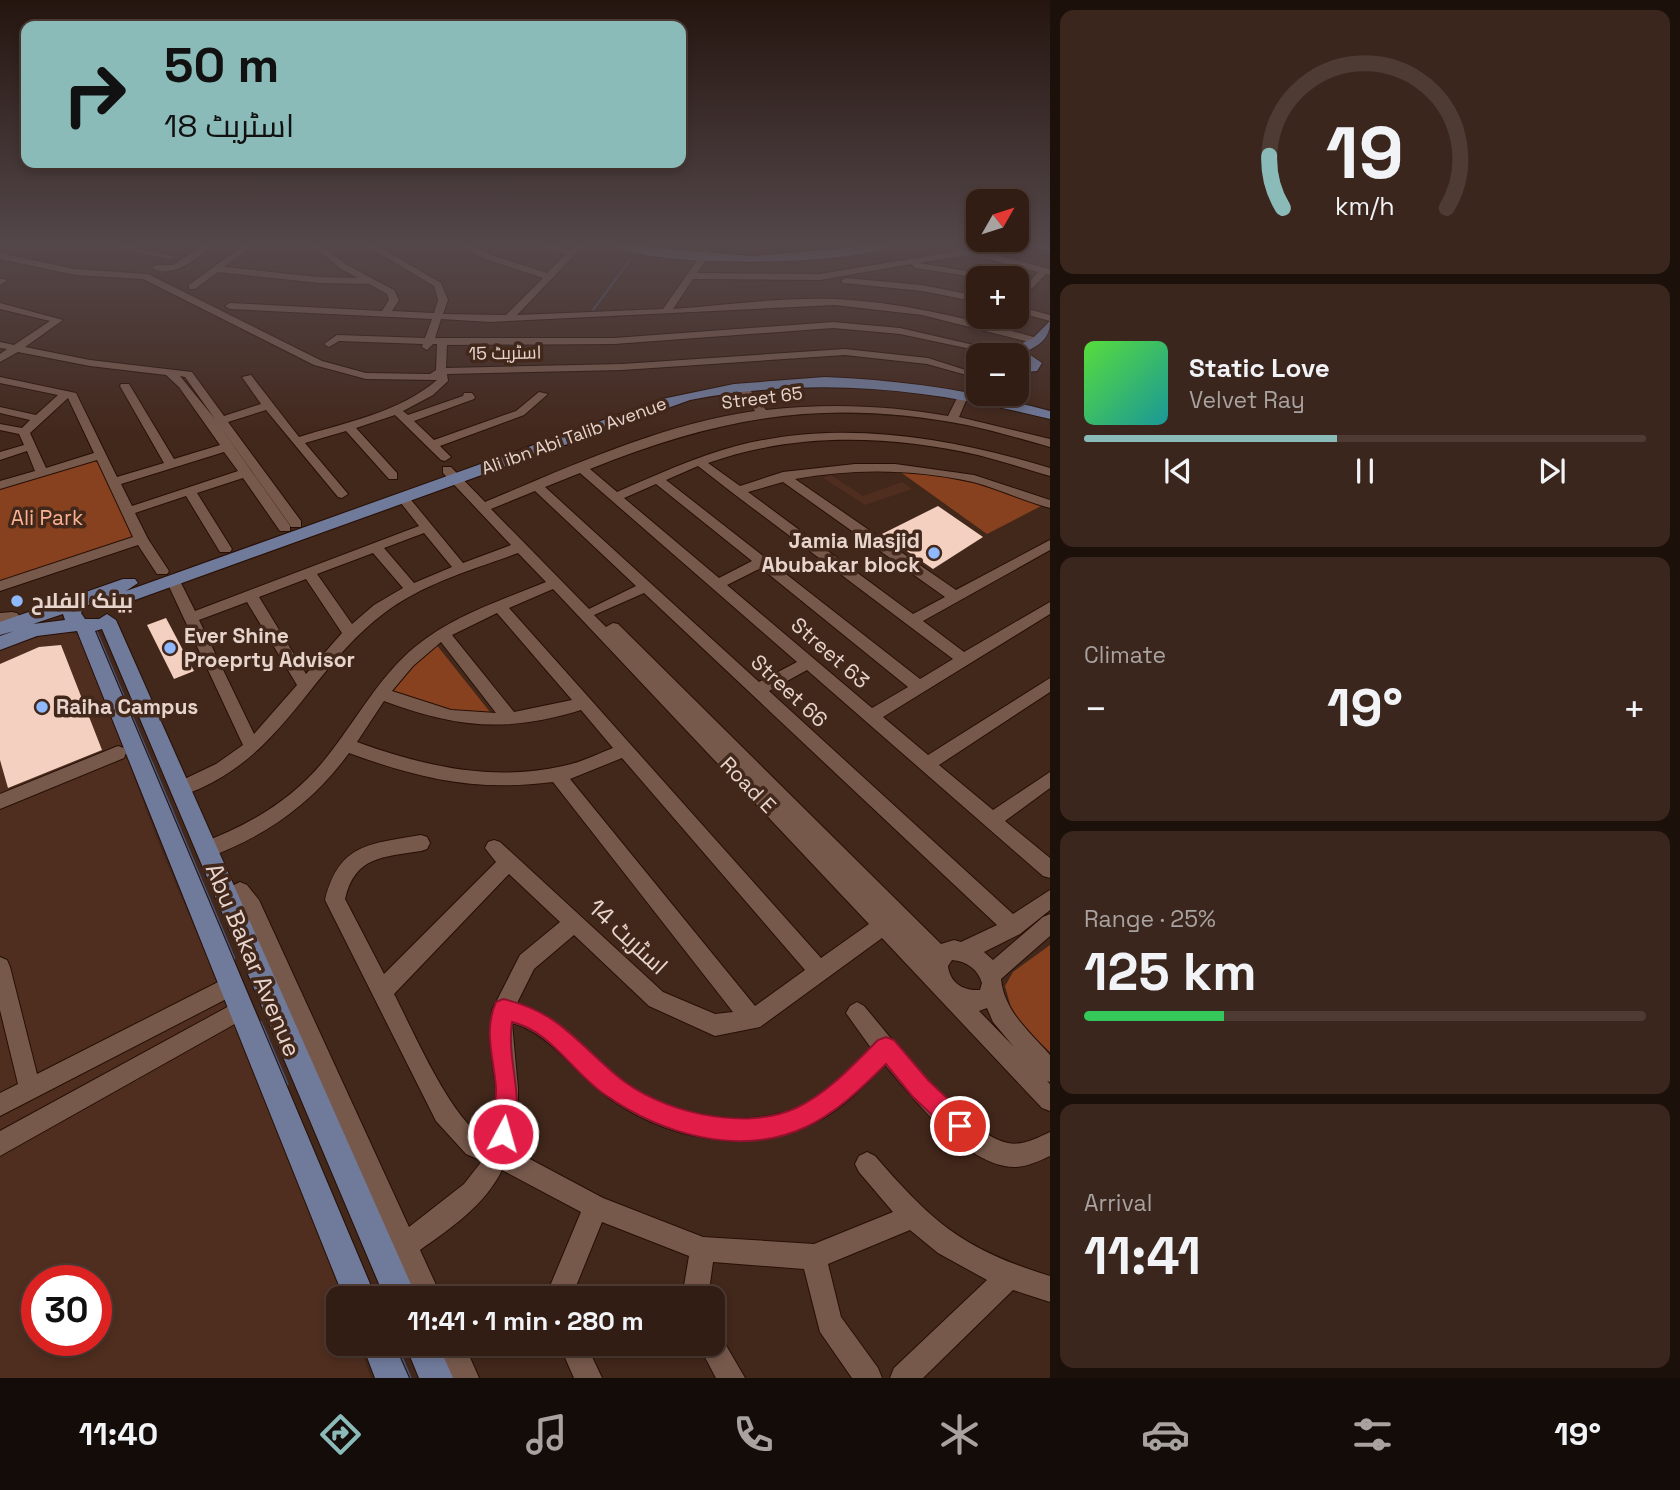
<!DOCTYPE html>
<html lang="en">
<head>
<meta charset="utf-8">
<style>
	:root { --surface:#321d14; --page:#3a261d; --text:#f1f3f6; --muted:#a8a2a0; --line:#4d3b34; --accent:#8bbbb9 }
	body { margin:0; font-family:"Space Grotesk",Cairo,sans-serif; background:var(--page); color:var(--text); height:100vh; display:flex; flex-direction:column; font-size:26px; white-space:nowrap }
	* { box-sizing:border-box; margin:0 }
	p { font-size:23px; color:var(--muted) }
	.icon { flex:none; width:38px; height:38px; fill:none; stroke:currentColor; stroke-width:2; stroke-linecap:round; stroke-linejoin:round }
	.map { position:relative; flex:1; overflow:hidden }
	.panel { display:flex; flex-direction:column; gap:10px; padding:10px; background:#1c100b; width:630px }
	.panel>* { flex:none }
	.top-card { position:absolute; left:21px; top:21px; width:665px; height:147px; border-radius:14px; box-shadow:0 4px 10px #0003,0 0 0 2px var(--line); background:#8bbbb9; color:#111; overflow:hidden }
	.needle { width:46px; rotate:51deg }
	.tools { position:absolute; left:966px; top:189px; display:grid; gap:14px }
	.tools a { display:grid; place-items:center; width:63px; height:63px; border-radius:14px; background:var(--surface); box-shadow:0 4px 10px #0003,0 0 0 2px var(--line); font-size:35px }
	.speed { position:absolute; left:21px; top:1265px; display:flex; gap:14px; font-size:35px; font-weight:700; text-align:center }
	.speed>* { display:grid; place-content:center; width:91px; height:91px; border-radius:50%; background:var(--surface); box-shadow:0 4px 10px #0003,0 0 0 2px var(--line); line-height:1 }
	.speed .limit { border:10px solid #d22; background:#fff; color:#111 }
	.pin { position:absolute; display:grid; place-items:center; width:60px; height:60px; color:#fff; margin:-30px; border:4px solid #fff; border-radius:50%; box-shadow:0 2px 7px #0007 }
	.me { position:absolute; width:77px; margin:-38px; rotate:6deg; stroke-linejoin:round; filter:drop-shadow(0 0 5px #0008) }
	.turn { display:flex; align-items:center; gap:24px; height:147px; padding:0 28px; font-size:32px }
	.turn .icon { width:91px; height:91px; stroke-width:2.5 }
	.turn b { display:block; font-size:49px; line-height:60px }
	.big { font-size:52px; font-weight:800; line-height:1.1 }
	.panel .card { flex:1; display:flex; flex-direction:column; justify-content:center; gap:10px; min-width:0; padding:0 24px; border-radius:14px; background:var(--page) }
	.panel .dial { align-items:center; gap:0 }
	.dial svg { height:182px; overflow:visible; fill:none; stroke:var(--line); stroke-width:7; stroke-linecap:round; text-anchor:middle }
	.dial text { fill:var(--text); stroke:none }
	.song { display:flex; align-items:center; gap:21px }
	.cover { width:84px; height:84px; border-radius:10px; background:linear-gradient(135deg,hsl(110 70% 55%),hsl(180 70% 35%)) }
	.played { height:7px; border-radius:4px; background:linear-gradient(90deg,var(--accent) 45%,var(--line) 45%) }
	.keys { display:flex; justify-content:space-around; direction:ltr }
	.heat { display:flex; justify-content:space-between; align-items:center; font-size:38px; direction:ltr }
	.charge { height:10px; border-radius:5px; background:linear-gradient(90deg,#34c759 25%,var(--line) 0) }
	.trip { position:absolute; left:326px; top:1286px; width:399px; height:70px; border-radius:14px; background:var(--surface); box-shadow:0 4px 10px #0003,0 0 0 2px var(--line); font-weight:800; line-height:70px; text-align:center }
	.tab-bar { display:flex; height:112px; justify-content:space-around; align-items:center; background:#140c08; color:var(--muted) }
	.tab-bar .icon { width:49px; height:49px }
	.tab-bar .active { color:var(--accent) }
	.tab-bar b { font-size:32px; color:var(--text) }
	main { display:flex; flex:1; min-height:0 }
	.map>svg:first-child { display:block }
	.built { fill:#4f2e1f; fill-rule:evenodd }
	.green { fill:#88411e }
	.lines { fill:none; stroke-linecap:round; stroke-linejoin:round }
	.stream-far3 { stroke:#455376; stroke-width:2 }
	.stream-far2 { stroke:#455376; stroke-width:3.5 }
	.stream-far1 { stroke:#455376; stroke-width:4.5 }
	.stream { stroke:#455376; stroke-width:5 }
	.building { fill:#f4d0c1 }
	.minor-casing { stroke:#270f05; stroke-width:2 }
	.major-casing { stroke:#270f05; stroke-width:2 }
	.minor { fill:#77594c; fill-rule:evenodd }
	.major { fill:#707b9c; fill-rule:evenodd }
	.route { fill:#e11d48; stroke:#92132f; stroke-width:2 }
	.poi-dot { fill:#8fb8fd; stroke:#42271b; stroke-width:2.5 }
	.labels { text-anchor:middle; stroke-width:7; stroke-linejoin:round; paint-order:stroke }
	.far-street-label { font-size:18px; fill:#e7d5cd; stroke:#42271b }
	.park-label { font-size:21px; fill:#fbb292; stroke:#42271b }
	.poi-label { font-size:21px; font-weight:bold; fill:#e7d5cd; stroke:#42271b; text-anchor:start }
	.street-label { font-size:21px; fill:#e7d5cd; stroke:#42271b }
	.near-street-label { font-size:24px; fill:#e7d5cd; stroke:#42271b }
</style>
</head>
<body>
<main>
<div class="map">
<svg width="1050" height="1378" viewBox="0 0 1050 1378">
	<rect width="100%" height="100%" fill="#42271b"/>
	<path class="built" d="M 663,244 L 824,244 L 775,249 Z
		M 831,475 L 863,496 L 902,482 L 912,489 L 865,505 L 823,478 Z
		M 54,632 L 80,634 L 163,854 L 294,1160 L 342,1298 L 338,1298 L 338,1344 L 359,1344 L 371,1378 L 0,1378 L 0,649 ZM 37,1281 L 96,1281 L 96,1340 L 37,1340 Z"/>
	<path class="green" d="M 98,457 L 134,536 L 0,581 L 0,486 Z
		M 899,471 L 968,479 L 1045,504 L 987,534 Z
		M 435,643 L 490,712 L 463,715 L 387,693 L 405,671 Z
		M 1050,945 L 1050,1052 L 1014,1018 L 1005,986 L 1013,972 Z"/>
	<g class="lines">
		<path class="stream-far3" d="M 593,310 L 630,260"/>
		<path class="stream-far2" d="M 96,632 L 152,765"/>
		<path class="stream-far1" d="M 151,763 L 233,958
			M 260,1023 L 266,1036"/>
		<path class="stream" d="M 265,1035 L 286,1084
			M 395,1344 L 409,1378"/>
	</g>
	<path class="building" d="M 938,506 L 983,537 L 933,569 L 882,534 Z
		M 166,618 L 194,671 L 174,679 L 147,625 Z
		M 61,645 L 102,750 L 8,788 L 0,760 L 0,664 L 39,647 Z"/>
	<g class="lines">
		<g class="minor-casing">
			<path id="minor" d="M 104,244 L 120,244 L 175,257 L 171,260 Z
				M 204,244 L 213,244 C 198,258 173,280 152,268 L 156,265 L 173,265 Z
				M 245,244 L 254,244 L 224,267 L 319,277 L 358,278 L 341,269 L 310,244 L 319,244 L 347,265 L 394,290 L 399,300 L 392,311 L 434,313 L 438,300 L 434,286 L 364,244 L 374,244 L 441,283 L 448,300 L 443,314 L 506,315 L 543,278 L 485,259 L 458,244 L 468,244 L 491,255 L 547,273 L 566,254 L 535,244 L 548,244 L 570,250 L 576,244 L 585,244 L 517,315 L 663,309 L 704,250 L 707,249 L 711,252 L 697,273 L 820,274 L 963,250 L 992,254 L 1050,269 L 1050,275 L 1046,274 L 1017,304 L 1017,296 L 1038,272 L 992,260 L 963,256 L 919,263 L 972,272 L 975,273 L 975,277 L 915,268 L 911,264 L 820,280 L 693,279 L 673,309 C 727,305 781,297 834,299 C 905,302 973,320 1041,339 L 1042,341 L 1037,344 L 922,315 L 835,305 L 490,322 L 441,319 L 435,338 L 614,338 L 833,322 L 900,328 L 1013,354 L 999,355 L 900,334 L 833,328 L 614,344 L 447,345 L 446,368 L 622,364 L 845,349 L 928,358 L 975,373 L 970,376 L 927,364 L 845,355 L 622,370 L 447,374 L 448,381 L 433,395 L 403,411 L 408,415 L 463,396 L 464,393 L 472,393 L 475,397 L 474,399 L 414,421 L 434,440 L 516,411 L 539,392 L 548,394 L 524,415 L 440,446 L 451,457 L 445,461 L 441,460 L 395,415 L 356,428 L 397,473 L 397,479 L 389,479 L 346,431 L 305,443 L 348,494 L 342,498 L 338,497 L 266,410 L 228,422 L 301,521 L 301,527 L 291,527 L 219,425 L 290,525 L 290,531 L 280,531 L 243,478 L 197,493 L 232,549 L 230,552 L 220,552 L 186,496 L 135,513 L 148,539 L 169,571 L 167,574 L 157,574 L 138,545 L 0,591 L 0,581 L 133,537 L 97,460 L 0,489 L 0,481 L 35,471 L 27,451 L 0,460 L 0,452 L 24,445 L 19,434 L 0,430 L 0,424 L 22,428 L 30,420 L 0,413 L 0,407 L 36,415 L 58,395 L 0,383 L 0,377 L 76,393 L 117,477 L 164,463 L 120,386 L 121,384 L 129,384 L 174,459 L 220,445 L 179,387 L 166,375 L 90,366 L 18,352 L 0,362 L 0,354 L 7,349 L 0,348 L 0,342 L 14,345 L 50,321 L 0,309 L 0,303 L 63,320 L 25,347 L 90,360 L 192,372 L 224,416 L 261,404 L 242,377 L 251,375 L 299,437 C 347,422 398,413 437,380 L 366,379 L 314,365 L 143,279 L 75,275 L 0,259 L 0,253 L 75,269 L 148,274 L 322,361 L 366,373 L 430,374 L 436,370 L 437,344 L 433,344 L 427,350 L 422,347 L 423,344 L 339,341 L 329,347 L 324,344 L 337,335 L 425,338 L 432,319 L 230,309 L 225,306 L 230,303 L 382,311 L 389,300 L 387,294 L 369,284 L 319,283 L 218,272 L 195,289 L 189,289 L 189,285 ZM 180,376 L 185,377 L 215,419 ZM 68,398 L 94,453 L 46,468 L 30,433 ZM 224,452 L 238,471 L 132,506 L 121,484 Z
				M 846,278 L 922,285 L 978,296 L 978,302 L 922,291 L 843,283 L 841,281 Z
				M 0,279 L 5,279 L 7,281 L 0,285 Z
				M 1017,306 L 1050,315 L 1050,321 L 1017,312 Z
				M 742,384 L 746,385 L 766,410 C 827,403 888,405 948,416 L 958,396 L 963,393 L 968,396 L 959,417 L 1050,439 L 1050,447 C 1022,439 995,431 967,425 C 826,398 722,416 590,469 L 617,492 C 656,475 695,457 736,446 C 841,419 948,437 1050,468 L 1050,476 C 1026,469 1002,461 978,455 C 889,435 795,432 708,463 L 740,486 L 783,472 L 855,464 L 895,464 L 974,475 L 1050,500 L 1050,508 C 1024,501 999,489 973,482 C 915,469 854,468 795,479 L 956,590 L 1050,540 L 1050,550 L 923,621 L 964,652 L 1050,602 L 1050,614 L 883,717 L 928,755 L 1050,678 L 1050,692 L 939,765 L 993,810 L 1050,772 L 1050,788 L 1005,821 L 1050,858 L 1050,878 L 1043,876 L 807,670 L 769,691 L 1013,914 L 1050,890 L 1050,910 L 1020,934 L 984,952 L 993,960 L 1043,917 L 1050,914 L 1050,936 L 1001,979 C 1004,1011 1029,1031 1050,1055 L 1050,1082 L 1047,1081 L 1050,1084 L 1050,1111 L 1042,1108 L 882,938 L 760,1027 L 715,1036 L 649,1006 L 574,935 L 534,969 L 517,1003 C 559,1016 583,1049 615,1075 C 664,1114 738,1131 797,1108 C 826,1096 850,1069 871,1048 L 846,1013 L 850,1006 L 857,1002 L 864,1006 C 895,1042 962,1133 1008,1143 C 1023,1146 1037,1138 1050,1132 L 1050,1156 C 1039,1161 1027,1167 1014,1167 C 966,1166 913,1098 885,1065 C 865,1085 845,1106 820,1120 C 752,1159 659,1139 600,1091 C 571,1068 549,1033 512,1023 L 518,1089 L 518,1122 L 511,1149 L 603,1198 L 703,1237 L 814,1244 L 893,1212 L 859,1172 L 855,1164 L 859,1156 L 867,1152 L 875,1156 C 933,1223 964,1250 1050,1276 L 1050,1302 L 1013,1290 L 923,1378 L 890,1378 L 894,1368 L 987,1280 L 938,1253 L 910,1230 L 828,1264 L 841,1317 L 878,1368 L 882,1378 L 852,1378 L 820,1332 L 804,1269 L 713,1262 L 708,1298 L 682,1298 L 689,1256 L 602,1222 L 574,1291 L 574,1298 L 548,1298 L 548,1291 L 581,1212 L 502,1170 C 485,1205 451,1228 420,1250 L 442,1298 L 416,1298 L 400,1263 L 383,1273 L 374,1269 L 370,1260 L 374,1251 L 390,1240 L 363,1181 L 347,1190 L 339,1186 L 335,1178 L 339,1170 L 354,1160 L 245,912 L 237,902 L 227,907 L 220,904 L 217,898 L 220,892 L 240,882 L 247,885 L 259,900 L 409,1227 L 464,1184 L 482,1161 L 466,1154 L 436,1121 L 325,900 C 339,843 370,844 421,835 L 427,837 L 430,843 L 427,849 L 421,851 C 383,857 355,856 345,899 L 384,974 L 496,862 L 485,848 L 488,842 L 494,840 L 500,842 L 663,992 L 715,1014 L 733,1012 L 553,782 C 477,792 420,779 349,753 C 312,804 265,837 206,858 L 199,856 L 197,850 L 199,844 C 249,825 293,800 326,758 C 356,721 379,676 416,646 C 454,615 502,600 546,582 L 518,553 C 472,570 423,583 383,614 C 312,668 286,750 199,789 C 190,792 183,797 174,794 L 171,789 L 174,784 L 216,764 L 243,745 L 166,580 L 168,577 L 178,577 L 195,611 L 419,526 L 397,498 L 403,494 L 407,495 L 463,563 L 511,545 L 443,473 L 443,467 L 451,467 L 485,502 C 571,466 662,424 755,411 L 737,387 ZM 698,466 L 734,494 L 953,659 L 920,679 L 666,480 ZM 580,473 L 797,662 L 759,682 L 545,487 ZM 783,482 L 945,597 L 913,614 L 748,492 ZM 656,484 L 752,561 L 719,578 L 624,498 ZM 535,491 L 636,586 L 589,609 L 491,509 ZM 424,533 L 452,567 L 414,583 L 384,548 ZM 373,553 L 403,588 L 374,605 L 352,624 L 317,574 ZM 761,568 L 908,687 L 872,708 L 727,585 ZM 306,579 L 342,633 L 306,674 L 259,597 ZM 553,589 L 869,924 L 821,958 L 509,608 ZM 644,593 L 997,925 L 961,942 L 954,940 L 941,944 L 618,624 L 613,623 L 606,627 L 594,615 ZM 247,602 L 297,685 L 254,734 L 199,620 ZM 497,613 L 572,700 L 514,712 L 452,635 ZM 441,642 L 496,713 L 451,710 L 392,691 L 413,666 ZM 384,701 C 457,728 506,733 581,710 L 613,748 C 597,754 580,763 563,766 C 492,782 423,766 357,742 ZM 622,758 L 805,970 L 755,1006 L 570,779 ZM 509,874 L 560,922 L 520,955 L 492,1010 L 490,1042 L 496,1089 L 495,1122 L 490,1141 C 453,1126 413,1030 394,994 ZM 952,960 C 966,961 978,969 982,983 L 980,990 C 963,991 950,983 948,966 ZM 987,1008 L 993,1022 L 1014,1047 L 979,1011 Z
				M 12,612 L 17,613 L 25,623 L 23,627 L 18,628 L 9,622 L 0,623 L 0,613 Z
				M 118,746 L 124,748 L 126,753 L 124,758 L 0,809 L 0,794 Z
				M 0,957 L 7,960 L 10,967 L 37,1074 L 224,979 L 231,976 L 238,979 L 241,986 L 238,993 L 0,1116 L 0,1093 L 18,1084 L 0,1010 Z
				M 242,999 L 249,1002 L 252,1009 L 249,1016 L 0,1156 L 0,1131 Z
				M 712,1331 L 720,1335 L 745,1378 L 716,1378 L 698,1344 L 712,1344 Z
				M 437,1344 L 464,1344 L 479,1378 L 451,1378 Z
				M 559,1344 L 586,1344 L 602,1378 L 574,1378 Z"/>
		</g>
		<g class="major-casing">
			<path id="major" d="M 609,244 L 752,256 L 894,244 C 860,267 642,268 609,244 Z
				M 1028,244 L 1050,245 L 1050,251 L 1029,246 Z
				M 1050,321 C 1050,339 1040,344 1026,352 L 1042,363 L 1037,371 L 1017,373 L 1017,365 L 1029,364 L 1017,355 L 997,355 L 1033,338 Z
				M 825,377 C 903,380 975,391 1050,411 L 1050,419 C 925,388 818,376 690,400 L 121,605 C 105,609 93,594 81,613 L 85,619 L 99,619 L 107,614 L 116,620 L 417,1298 L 385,1298 L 102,629 L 95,631 L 376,1298 L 344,1298 L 77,631 L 37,636 L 0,650 L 0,636 L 14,631 L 0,635 L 0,622 L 123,579 L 135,579 L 138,583 L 126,591 L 662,399 L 734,384 ZM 63,614 L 65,620 L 33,624 Z
				M 362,1344 L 394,1344 L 409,1378 L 375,1378 Z
				M 405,1344 L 438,1344 L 453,1378 L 419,1378 Z"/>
		</g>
		<use href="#minor" class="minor"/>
		<use href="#major" class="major"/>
	</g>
	<linearGradient id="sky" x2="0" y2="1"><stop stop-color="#24150f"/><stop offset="0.56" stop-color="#54474a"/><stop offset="1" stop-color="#54474a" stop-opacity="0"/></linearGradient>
	<rect width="1050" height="437" fill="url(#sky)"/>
	<path class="route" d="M 503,999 C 557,1011 576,1041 616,1075 C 659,1112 743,1132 796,1108 C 828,1093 854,1064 878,1040 L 886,1037 L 894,1040 L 928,1080 L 968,1118 L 971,1126 L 968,1134 L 960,1138 L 952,1134 L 912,1096 L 886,1064 C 862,1088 836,1113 806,1127 C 740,1158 661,1134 604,1094 C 572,1072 551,1031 512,1022 C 506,1062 527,1102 511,1142 L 503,1146 L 494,1142 C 487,1125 497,1106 496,1088 C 494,1058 483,1032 496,1002 Z"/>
	<g class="poi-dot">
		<circle cx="934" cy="553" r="7"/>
		<circle cx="17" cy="601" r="7"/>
		<circle cx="170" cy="648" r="7"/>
		<circle cx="42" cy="707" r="7"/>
	</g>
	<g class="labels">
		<g class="far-street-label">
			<text transform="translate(505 353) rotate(-1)" y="6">اسٹریٹ 15</text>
			<text transform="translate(762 398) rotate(-7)" y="6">Street 65</text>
			<text transform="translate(574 436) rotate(-20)" y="6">Ali ibn Abi Talib Avenue</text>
		</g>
		<g class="park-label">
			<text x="47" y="525">Ali Park</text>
		</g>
		<g class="poi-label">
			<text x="920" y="548" text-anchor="end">Jamia Masjid<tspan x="920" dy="24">Abubakar block</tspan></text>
			<text x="31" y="608">بینک الفلاح</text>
			<text x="184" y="643">Ever Shine<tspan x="184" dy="24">Proeprty Advisor</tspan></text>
			<text x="56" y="714">Raiha Campus</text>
		</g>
		<g class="street-label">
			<text transform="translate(830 653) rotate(41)" y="7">Street 63</text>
			<text transform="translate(789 691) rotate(43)" y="7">Street 66</text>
			<text transform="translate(748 785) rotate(46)" y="7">Road E</text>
		</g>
		<g class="near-street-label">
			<text transform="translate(628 937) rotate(43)" y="8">اسٹریٹ 14</text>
			<text transform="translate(253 960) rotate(67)" y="8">Abu Bakar Avenue</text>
		</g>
	</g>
</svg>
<div class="tools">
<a><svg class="needle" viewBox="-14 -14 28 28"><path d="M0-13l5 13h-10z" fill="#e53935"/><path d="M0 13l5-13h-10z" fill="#a8a2a0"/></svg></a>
<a>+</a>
<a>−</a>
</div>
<div class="speed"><div class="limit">30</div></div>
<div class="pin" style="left:960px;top:1126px;background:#d93025"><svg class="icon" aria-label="arrive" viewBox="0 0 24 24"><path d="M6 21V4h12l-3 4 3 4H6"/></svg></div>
<svg class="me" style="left:503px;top:1134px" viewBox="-20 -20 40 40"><circle r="17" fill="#e11d48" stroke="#fff" stroke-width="3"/><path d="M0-11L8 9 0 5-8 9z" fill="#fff"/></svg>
<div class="trip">11:41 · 1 min · 280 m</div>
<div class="top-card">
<div class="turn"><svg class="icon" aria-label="right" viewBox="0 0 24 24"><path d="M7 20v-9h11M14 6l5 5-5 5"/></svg><div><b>50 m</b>اسٹریٹ 18</div></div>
</div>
</div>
<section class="panel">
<div class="card dial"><svg viewBox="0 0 100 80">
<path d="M14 69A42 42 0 1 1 86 69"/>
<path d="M14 69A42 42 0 0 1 8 46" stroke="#8bbbb9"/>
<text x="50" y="56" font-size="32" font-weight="700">19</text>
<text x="50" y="72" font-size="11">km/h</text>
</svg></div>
<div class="card">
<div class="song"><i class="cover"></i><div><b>Static Love</b><p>Velvet Ray</p></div></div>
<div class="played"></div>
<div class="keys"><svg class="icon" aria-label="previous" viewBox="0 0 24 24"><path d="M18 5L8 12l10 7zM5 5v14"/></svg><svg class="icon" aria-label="pause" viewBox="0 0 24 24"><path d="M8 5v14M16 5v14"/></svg><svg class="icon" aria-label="next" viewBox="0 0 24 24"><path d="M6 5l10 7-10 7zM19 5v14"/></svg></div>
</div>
<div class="card"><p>Climate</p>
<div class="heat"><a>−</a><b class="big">19°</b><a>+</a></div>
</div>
<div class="card"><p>Range · 25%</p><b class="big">125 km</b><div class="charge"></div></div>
<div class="card"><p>Arrival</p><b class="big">11:41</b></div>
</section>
</main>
<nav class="tab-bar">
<b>11:40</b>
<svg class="icon active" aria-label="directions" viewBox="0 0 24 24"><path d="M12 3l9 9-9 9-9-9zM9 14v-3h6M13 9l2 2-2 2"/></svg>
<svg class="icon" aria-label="music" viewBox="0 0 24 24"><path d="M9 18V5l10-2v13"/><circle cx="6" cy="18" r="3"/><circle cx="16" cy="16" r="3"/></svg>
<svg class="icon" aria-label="phone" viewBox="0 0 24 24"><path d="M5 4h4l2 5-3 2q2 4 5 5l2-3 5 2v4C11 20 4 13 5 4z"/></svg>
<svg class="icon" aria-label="climate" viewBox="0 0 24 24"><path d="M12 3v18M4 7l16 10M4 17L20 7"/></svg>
<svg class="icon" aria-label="car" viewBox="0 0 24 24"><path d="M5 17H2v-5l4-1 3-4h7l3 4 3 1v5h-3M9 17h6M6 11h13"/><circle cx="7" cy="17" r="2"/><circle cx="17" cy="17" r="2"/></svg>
<svg class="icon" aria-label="filters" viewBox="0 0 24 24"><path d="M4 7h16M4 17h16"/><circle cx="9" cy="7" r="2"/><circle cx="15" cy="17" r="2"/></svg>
<b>19°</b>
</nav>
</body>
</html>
